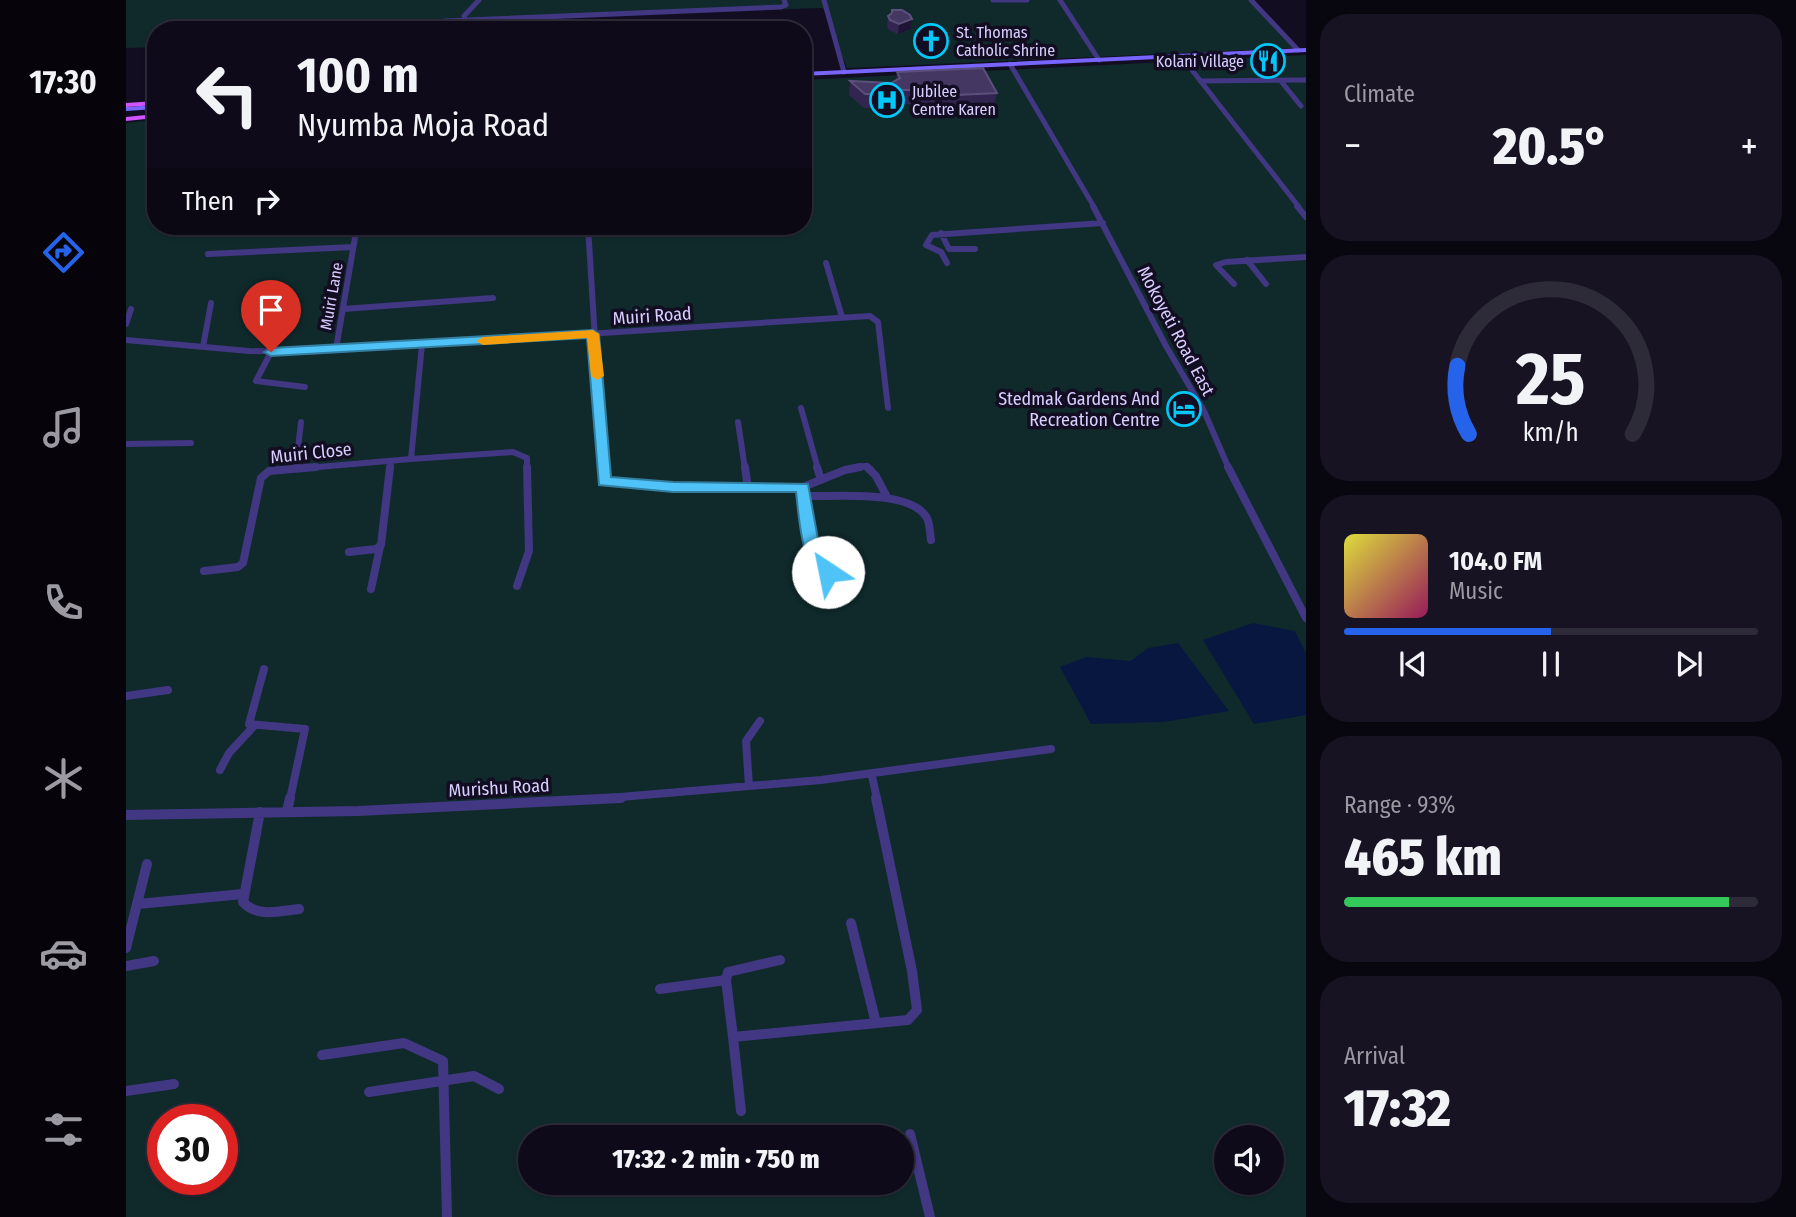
<!DOCTYPE html>
<html lang="en">
<head>
<meta charset="utf-8">
<style>
	:root { --surface:#0e0a1a; --page:#171323; --text:#f1f3f6; --muted:#9b9aa2; --line:#2e2b39; --accent:#2563eb }
	body { margin:0; font-family:"Fira Sans Condensed",sans-serif; background:var(--page); color:var(--text); height:100vh; display:flex; flex-direction:column; font-size:26px; white-space:nowrap }
	* { box-sizing:border-box; margin:0 }
	p { font-size:23px; color:var(--muted) }
	.icon { flex:none; width:38px; height:38px; fill:none; stroke:currentColor; stroke-width:2; stroke-linecap:round; stroke-linejoin:round }
	.map { position:relative; flex:1; overflow:hidden }
	.panel { display:flex; flex-direction:column; gap:14px; padding:14px; background:#08060e; width:490px }
	.panel>* { flex:none }
	.top-card { position:absolute; left:21px; top:21px; width:665px; height:214px; border-radius:28px; box-shadow:0 2px 5px #0004,0 0 0 2px var(--line); background:#0e0a1a; color:var(--text); overflow:hidden }
	.fabs { position:absolute; left:1088px; top:1125px; display:grid; gap:14px }
	.fabs a { display:grid; place-items:center; width:70px; height:70px; border-radius:50%; background:var(--surface); box-shadow:0 2px 5px #0004,0 0 0 2px var(--line); font-size:35px }
	.speed { position:absolute; left:21px; top:1104px; display:flex; gap:14px; font-size:35px; font-weight:700; text-align:center }
	.speed>* { display:grid; place-content:center; width:91px; height:91px; border-radius:50%; background:var(--surface); box-shadow:0 2px 5px #0004,0 0 0 2px var(--line); line-height:1 }
	.speed .limit { border:10px solid #d22; background:#fff; color:#111 }
	.pin { position:absolute; display:grid; place-items:center; width:60px; height:60px; color:#fff; margin:-72px -30px; border-radius:50% 50% 50% 0; rotate:-45deg; box-shadow:0 0 7px #0007 }
	.pin .icon { rotate:45deg }
	.me { position:absolute; width:77px; margin:-38px; rotate:326deg; stroke-linejoin:round; filter:drop-shadow(0 0 5px #0008) }
	.turn { display:flex; align-items:center; gap:24px; height:147px; padding:0 35px; font-size:32px }
	.turn .icon { width:91px; height:91px; stroke-width:2.5 }
	.turn b { display:block; font-size:49px; line-height:60px }
	.then { display:flex; align-items:center; height:66px; padding:0 35px; background:#0003; gap:14px; font-size:26px }
	.big { font-size:52px; font-weight:800; line-height:1.1 }
	.panel .card { flex:1; display:flex; flex-direction:column; justify-content:center; gap:10px; min-width:0; padding:0 24px; border-radius:28px; background:var(--page) }
	.panel .dial { align-items:center; gap:0 }
	.dial svg { height:182px; overflow:visible; fill:none; stroke:var(--line); stroke-width:7; stroke-linecap:round; text-anchor:middle }
	.dial text { fill:var(--text); stroke:none }
	.song { display:flex; align-items:center; gap:21px }
	.cover { width:84px; height:84px; border-radius:10px; background:linear-gradient(135deg,hsl(60 70% 55%),hsl(330 70% 35%)) }
	.played { height:7px; border-radius:4px; background:linear-gradient(90deg,var(--accent) 50%,var(--line) 50%) }
	.keys { display:flex; justify-content:space-around; direction:ltr }
	.heat { display:flex; justify-content:space-between; align-items:center; font-size:38px; direction:ltr }
	.charge { height:10px; border-radius:5px; background:linear-gradient(90deg,#34c759 93%,var(--line) 0) }
	.trip { position:absolute; left:392px; top:1125px; width:396px; height:70px; border-radius:35px; background:var(--surface); box-shadow:0 2px 5px #0004,0 0 0 2px var(--line); font-weight:800; line-height:70px; text-align:center }
	main { display:flex; flex:1; min-height:0 }
	.dock { display:flex; flex-direction:column; width:126px; justify-content:space-around; align-items:center; background:#06040a; color:var(--muted) }
	.dock .icon { width:49px; height:49px }
	.dock .current { color:var(--accent) }
	.dock b { font-size:32px; color:var(--text) }
	.map>svg:first-child { display:block }
	.green { fill:#102a2c; fill-rule:evenodd }
	.water { fill:#081740 }
	.lines { fill:none; stroke-linecap:round; stroke-linejoin:round }
	.minor-far3 { stroke:#413782; stroke-width:5 }
	.minor-far2 { stroke:#413782; stroke-width:6 }
	.minor-far1 { stroke:#413782; stroke-width:8 }
	.minor { stroke:#413782; stroke-width:10 }
	.secondary { fill:#7865ff; fill-rule:evenodd }
	.primary { fill:#d055ff; fill-rule:evenodd }
	.wall { fill:#322650 }
	.shaded-wall { fill:#1e1436 }
	.building { fill:#443863; stroke:#5b4f7b; stroke-width:2 }
	.route { fill:#4fc3f7; stroke:#337fa1; stroke-width:2 }
	.slow { fill:#f59e0b }
	.labels { text-anchor:middle; stroke-width:7; stroke-linejoin:round; paint-order:stroke }
	.far-poi-label { font-size:16px; fill:#d8ceff; stroke:#130d22; text-anchor:start }
	.far-street-label { font-size:16px; fill:#d8ceff; stroke:#130d22 }
	.street-label { font-size:18px; fill:#d8ceff; stroke:#130d22 }
	.poi-label { font-size:18px; fill:#d8ceff; stroke:#130d22; text-anchor:end }
</style>
</head>
<body>
<main>
<nav class="dock">
<b>17:30</b>
<svg class="icon current" aria-label="directions" viewBox="0 0 24 24"><path d="M12 3l9 9-9 9-9-9zM9 14v-3h6M13 9l2 2-2 2"/></svg>
<svg class="icon" aria-label="music" viewBox="0 0 24 24"><path d="M9 18V5l10-2v13"/><circle cx="6" cy="18" r="3"/><circle cx="16" cy="16" r="3"/></svg>
<svg class="icon" aria-label="phone" viewBox="0 0 24 24"><path d="M5 4h4l2 5-3 2q2 4 5 5l2-3 5 2v4C11 20 4 13 5 4z"/></svg>
<svg class="icon" aria-label="climate" viewBox="0 0 24 24"><path d="M12 3v18M4 7l16 10M4 17L20 7"/></svg>
<svg class="icon" aria-label="car" viewBox="0 0 24 24"><path d="M5 17H2v-5l4-1 3-4h7l3 4 3 1v5h-3M9 17h6M6 11h13"/><circle cx="7" cy="17" r="2"/><circle cx="17" cy="17" r="2"/></svg>
<svg class="icon" aria-label="filters" viewBox="0 0 24 24"><path d="M4 7h16M4 17h16"/><circle cx="9" cy="7" r="2"/><circle cx="15" cy="17" r="2"/></svg>
</nav>
<div class="map">
<svg width="1180" height="1217" viewBox="0 0 1180 1217">
	<rect width="100%" height="100%" fill="#130d22"/>
	<path class="green" d="M 0,0 L 1125,0 L 1171,48 L 721,68 L 697,8 L 339,18 L 240,30 L 30,30 L 30,47 L 0,48 Z
		M 1180,55 L 1180,1217 L 0,1217 L 0,123 L 30,120 L 30,226 L 677,226 L 677,80 ZM 37,1120 L 96,1120 L 96,1180 L 37,1180 ZM 404,1138 L 775,1138 L 775,1183 L 404,1183 ZM 1101,1138 L 1146,1138 L 1146,1183 L 1101,1183 Z"/>
	<path class="water" d="M 1127,623 L 1169,631 L 1180,653 L 1180,715 L 1128,724 L 1077,640 Z
		M 1052,643 L 1103,711 L 1038,722 L 965,724 L 934,667 L 960,657 L 1005,661 L 1022,648 Z"/>
	<g class="lines">
		<path class="minor-far3" d="M 698,0 L 718,72
			M 867,0 L 901,0
			M 934,0 L 973,60
			M 1125,0 L 1172,50
			M 339,20 L 338,16 L 353,0
			M 310,30 L 311,23 L 319,21 L 655,7 L 660,5 L 658,0
			M 1055,56 L 1173,207
			M 884,64 L 968,207
			M 1154,80 L 1175,106
			M 1074,81 L 1180,80"/>
		<path class="minor-far2" d="M 967,206 L 1040,346 L 1078,411 L 1103,469
			M 1171,206 L 1180,217
			M 462,226 L 477,469
			M 815,233 L 823,249 L 849,249
			M 82,254 L 227,247
			M 1121,260 L 1140,284
			M 700,263 L 716,317
			M 821,263 L 815,252 L 800,245 L 806,235 L 977,223
			M 1108,284 L 1090,265 L 1100,262 L 1180,257
			M 217,309 L 367,298
			M 0,324 L 5,309
			M 0,340 L 123,351 L 177,352 L 744,316 L 752,322 L 762,408
			M 296,344 L 285,459 L 387,452 L 401,458 L 401,469
			M 77,347 L 85,303
			M 210,349 L 231,226
			M 145,352 L 130,381 L 179,387
			M 675,408 L 692,469
			M 612,422 L 619,469
			M 0,444 L 65,443
			M 170,467 L 175,422
			M 169,469 L 285,459
			M 264,469 L 265,461
			M 725,469 L 739,466 L 745,469"/>
		<path class="minor-far1" d="M 477,467 L 478,481 L 547,487 L 677,487 L 719,470 L 734,467
			M 619,467 L 622,488
			M 691,467 L 695,480
			M 741,467 L 750,476 L 761,497
			M 1102,467 L 1180,618
			M 679,493 L 683,537 L 690,564 L 703,572 L 736,573
			M 680,496 C 709,497 785,489 801,518 C 804,524 804,534 805,540
			M 223,552 L 250,549 L 255,545 L 264,467
			M 78,571 L 112,567 L 117,563 L 135,478 L 143,471 L 190,467
			M 391,586 L 403,551 L 401,467
			M 245,589 L 254,547
			M 138,669 L 123,724 L 179,729 L 164,799
			M 0,696 L 42,690
			M 94,770 L 103,753 L 128,726
			M 746,776 L 751,799
			M 623,786 L 620,741 L 634,721
			M 471,799 L 695,780 L 925,749"/>
		<path class="minor" d="M 161,811 L 164,798
			M 134,812 L 117,902 C 131,918 154,911 173,909
			M 0,815 L 232,811 L 495,798
			M 12,904 L 117,894
			M 725,923 L 750,1023
			M 0,948 L 21,864
			M 0,966 L 28,961
			M 534,989 L 600,980
			M 607,1037 L 600,980 L 602,972 L 654,960
			M 196,1055 L 278,1043 L 317,1061 L 321,1217
			M 0,1091 L 48,1084
			M 243,1092 L 348,1076 L 373,1089
			M 615,1111 L 607,1037 L 782,1020 L 791,1010 L 786,971 L 750,798
			M 784,1134 L 804,1217"/>
		<path class="secondary" d="M 1180,48 L 1180,52 L 677,76 L 677,72 Z
			M 30,105 L 30,109 L 0,111 L 0,107 Z"/>
		<path class="primary" d="M 30,101 L 30,105 L 0,107 L 0,103 Z
			M 30,114 L 30,118 L 0,121 L 0,117 Z"/>
	</g>
	<path class="wall" d="M 766,10 L 786,19 L 785,29 L 772,34 L 763,30 L 761,26 L 762,16 L 765,14 Z
		M 771,72 L 871,93 L 868,107 L 788,111 L 785,104 L 772,104 L 765,107 L 765,112 L 750,112 L 747,108 L 738,108 L 723,95 L 724,81 L 765,83 L 770,80 Z"/>
	<path class="shaded-wall" d="M 786,19 L 785,29 L 772,34 L 773,24 Z
		M 774,90 L 772,104 L 765,107 L 766,93 Z"/>
	<path class="building" d="M 766,10 L 776,10 L 784,15 L 786,19 L 773,24 L 764,20 L 762,16 L 766,13 Z
		M 857,68 L 871,93 L 790,97 L 787,90 L 774,90 L 766,93 L 766,98 L 751,98 L 749,94 L 739,94 L 724,81 L 765,83 L 774,78 L 771,72 Z"/>
	<path class="route" d="M 467,330 L 473,334 L 485,477 L 547,482 L 682,484 L 695,556 C 699,563 707,565 710,572 L 708,576 C 675,586 673,513 670,492 L 547,492 L 473,485 L 461,338 L 145,356 L 138,352 L 145,348 Z"/>
	<path class="slow" d="M 467,330 L 473,334 L 478,376 L 471,380 L 465,376 L 461,338 L 357,345 L 350,341 L 357,337 Z"/>
	<defs>
		<g id="church-ring" transform="scale(1.75)"><circle r="9.5" fill="#130d22" stroke="#00c8f9" stroke-width="1.5"/><path d="M-1.2-6h2.4v3.5h3.3v2.4h-3.3V6h-2.4V-.1h-3.3v-2.4h3.3Z" fill="#00c8f9"/></g>
		<g id="restaurant-ring" transform="scale(1.75)"><circle r="9.5" fill="#130d22" stroke="#00c8f9" stroke-width="1.5"/><path d="M-5-6h1v4h1v-4h1v4h1v-4h1v5L-1.5 .5V6h-2V.5L-5-1ZM5-6V6H3V1.5H1.5Q1.5-4 5-6Z" fill="#00c8f9"/></g>
		<g id="hospital-ring" transform="scale(1.75)"><circle r="9.5" fill="#130d22" stroke="#00c8f9" stroke-width="1.5"/><path d="M-5-5h3v3.5h4V-5h3V5h-3V1.5h-4V5h-3Z" fill="#00c8f9"/></g>
		<g id="hotel-ring" transform="scale(1.75)"><circle r="9.5" fill="#130d22" stroke="#00c8f9" stroke-width="1.5"/><path d="M-6-4.5h1.5V1H6V5H4.5V3h-9V5H-6ZM-4 0a1.8 1.8 0 1 1 3.6 0ZM.5 0V-2.5h3Q6-2.5 6 0Z" fill="#00c8f9"/></g>
	</defs>
	<g fill-rule="evenodd">
		<use href="#church-ring" x="805" y="41"/>
		<use href="#restaurant-ring" x="1142" y="61"/>
		<use href="#hospital-ring" x="761" y="100"/>
		<use href="#hotel-ring" x="1058" y="409"/>
	</g>
	<g class="labels">
		<g class="far-poi-label">
			<text x="830" y="38">St. Thomas<tspan x="830" dy="18">Catholic Shrine</tspan></text>
			<text x="1118" y="67" text-anchor="end">Kolani Village</text>
			<text x="786" y="97">Jubilee<tspan x="786" dy="18">Centre Karen</tspan></text>
		</g>
		<g class="far-street-label">
			<text transform="translate(205 296) rotate(-80)" y="6">Muiri Lane</text>
		</g>
		<g class="street-label">
			<text transform="translate(526 316) rotate(-4)" y="6">Muiri Road</text>
			<text transform="translate(1050 331) rotate(62)" y="6">Mokoyeti Road East</text>
			<text transform="translate(185 453) rotate(-6)" y="6">Muiri Close</text>
			<text transform="translate(373 788) rotate(-3)" y="6">Murishu Road</text>
		</g>
		<g class="poi-label">
			<text x="1034" y="405">Stedmak Gardens And<tspan x="1034" dy="21">Recreation Centre</tspan></text>
		</g>
	</g>
</svg>
<div class="fabs">
<a><svg class="icon" aria-label="sound" viewBox="0 0 24 24"><path d="M4 9h4l5-4v14l-5-4H4zM17 9q2 3 0 6"/></svg></a>
</div>
<div class="speed"><div class="limit">30</div></div>
<div class="pin" style="left:145px;top:352px;background:#d93025"><svg class="icon" aria-label="arrive" viewBox="0 0 24 24"><path d="M6 21V4h12l-3 4 3 4H6"/></svg></div>
<svg class="me" style="left:702px;top:572px" viewBox="-20 -20 40 40"><circle r="19" fill="#fff"/><path d="M0-13L10 11 0 6-10 11z" fill="#4fc3f7"/></svg>
<div class="trip">17:32 · 2 min · 750 m</div>
<div class="top-card">
<div class="turn"><svg class="icon" aria-label="left" viewBox="0 0 24 24"><path d="M17 20v-9H6M10 6l-5 5 5 5"/></svg><div><b>100 m</b>Nyumba Moja Road</div></div>
<div class="then">Then<svg class="icon" aria-label="right" viewBox="0 0 24 24"><path d="M7 20v-9h11M14 6l5 5-5 5"/></svg></div>
</div>
</div>
<section class="panel">
<div class="card"><p>Climate</p>
<div class="heat"><a>−</a><b class="big">20.5°</b><a>+</a></div>
</div>
<div class="card dial"><svg viewBox="0 0 100 80">
<path d="M14 69A42 42 0 1 1 86 69"/>
<path d="M14 69A42 42 0 0 1 9 39" stroke="#2563eb"/>
<text x="50" y="56" font-size="32" font-weight="700">25</text>
<text x="50" y="72" font-size="11">km/h</text>
</svg></div>
<div class="card">
<div class="song"><i class="cover"></i><div><b>104.0 FM</b><p>Music</p></div></div>
<div class="played"></div>
<div class="keys"><svg class="icon" aria-label="previous" viewBox="0 0 24 24"><path d="M18 5L8 12l10 7zM5 5v14"/></svg><svg class="icon" aria-label="pause" viewBox="0 0 24 24"><path d="M8 5v14M16 5v14"/></svg><svg class="icon" aria-label="next" viewBox="0 0 24 24"><path d="M6 5l10 7-10 7zM19 5v14"/></svg></div>
</div>
<div class="card"><p>Range · 93%</p><b class="big">465 km</b><div class="charge"></div></div>
<div class="card"><p>Arrival</p><b class="big">17:32</b></div>
</section>
</main>
</body>
</html>
